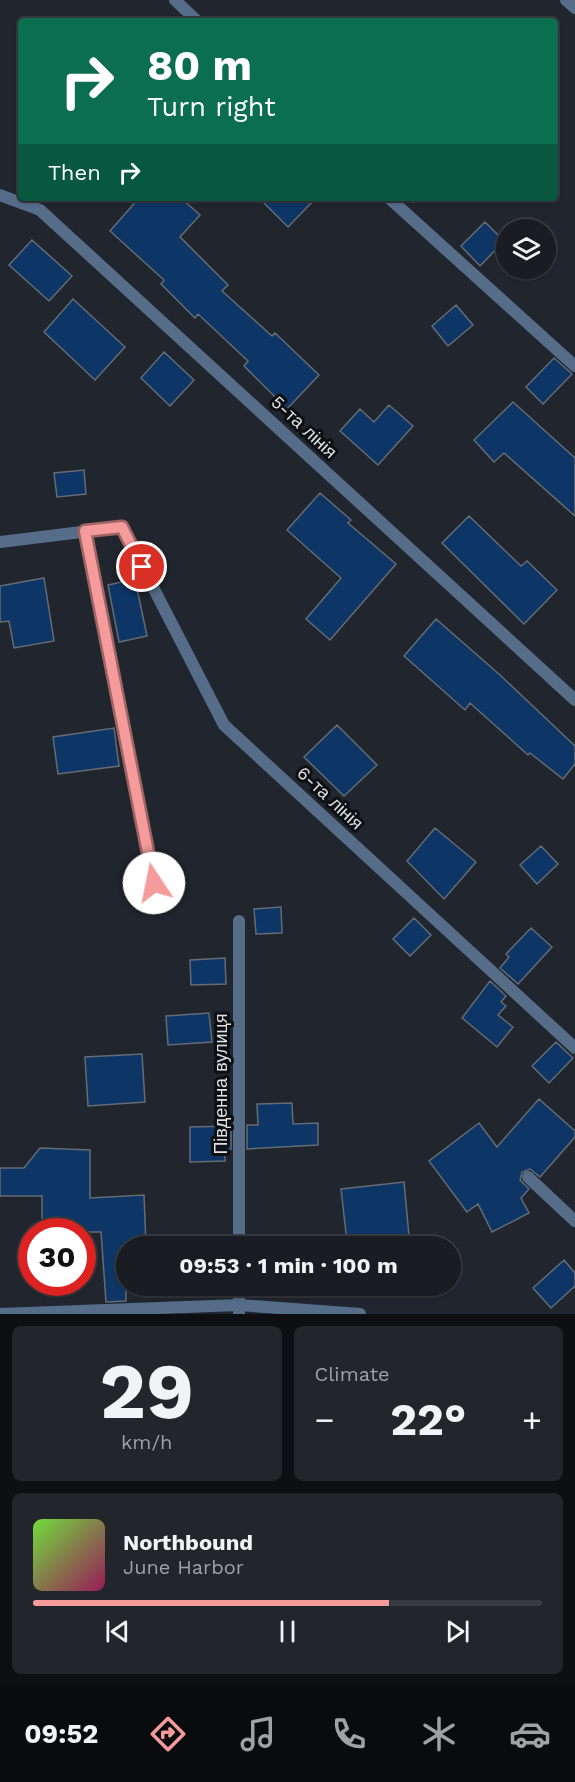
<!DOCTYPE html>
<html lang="en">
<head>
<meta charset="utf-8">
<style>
	:root { --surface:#191c22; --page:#22252a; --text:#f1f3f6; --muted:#9fa1a5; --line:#373a40; --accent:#f59b9b }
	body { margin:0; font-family:"Work Sans",sans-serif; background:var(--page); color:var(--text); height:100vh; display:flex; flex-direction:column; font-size:22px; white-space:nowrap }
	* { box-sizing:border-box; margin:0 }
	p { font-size:20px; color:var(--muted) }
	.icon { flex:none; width:33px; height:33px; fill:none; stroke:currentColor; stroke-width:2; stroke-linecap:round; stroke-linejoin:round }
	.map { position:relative; height:1314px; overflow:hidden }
	.side { display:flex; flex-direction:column; gap:12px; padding:12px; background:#0e0f13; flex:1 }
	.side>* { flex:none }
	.guide { position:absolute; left:18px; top:18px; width:540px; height:183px; border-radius:6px; box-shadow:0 2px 4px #0004,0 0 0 2px var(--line); background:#0b6e4f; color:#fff; overflow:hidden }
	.fabs { position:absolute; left:496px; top:219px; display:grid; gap:12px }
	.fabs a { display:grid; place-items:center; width:60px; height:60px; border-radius:50%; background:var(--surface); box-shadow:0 2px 4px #0004,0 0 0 2px var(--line); font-size:30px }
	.speed { position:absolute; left:18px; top:1218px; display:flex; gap:12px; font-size:30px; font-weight:700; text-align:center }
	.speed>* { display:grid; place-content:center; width:78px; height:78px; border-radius:50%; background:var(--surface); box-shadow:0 2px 4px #0004,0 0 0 2px var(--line); line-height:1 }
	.speed .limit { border:9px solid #d22; background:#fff; color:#111 }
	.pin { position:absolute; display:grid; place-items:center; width:51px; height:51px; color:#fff; margin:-26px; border:3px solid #fff; border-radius:50%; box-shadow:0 2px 6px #0007 }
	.me { position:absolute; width:66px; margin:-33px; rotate:349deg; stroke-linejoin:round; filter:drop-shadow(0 0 4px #0008) }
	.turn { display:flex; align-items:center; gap:21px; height:126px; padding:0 30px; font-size:27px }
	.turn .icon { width:78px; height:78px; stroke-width:2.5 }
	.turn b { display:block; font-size:42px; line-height:51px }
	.then { display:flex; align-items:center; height:57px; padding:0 30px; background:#0003; gap:12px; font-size:22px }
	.big { font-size:45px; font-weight:700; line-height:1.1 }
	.side .tile { flex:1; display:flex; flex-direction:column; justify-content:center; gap:9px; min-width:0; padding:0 21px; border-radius:9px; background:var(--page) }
	.side .dial { align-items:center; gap:0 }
	.dial b { font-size:78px; line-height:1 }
	.song { display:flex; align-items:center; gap:18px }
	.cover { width:72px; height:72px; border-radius:9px; background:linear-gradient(135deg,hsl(100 70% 55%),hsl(330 70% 35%)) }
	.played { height:6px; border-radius:3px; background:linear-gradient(90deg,var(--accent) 70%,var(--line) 70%) }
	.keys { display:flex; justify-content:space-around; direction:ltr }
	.heat { display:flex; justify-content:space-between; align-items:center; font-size:33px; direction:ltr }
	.side .tiles { flex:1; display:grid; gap:12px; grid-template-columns:1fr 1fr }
	.tile:last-child { grid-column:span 2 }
	.trip { position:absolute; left:116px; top:1236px; width:345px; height:60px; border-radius:30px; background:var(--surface); box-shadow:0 2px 4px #0004,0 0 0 2px var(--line); font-weight:700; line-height:60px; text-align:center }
	.tab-bar { display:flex; height:96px; justify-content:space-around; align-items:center; background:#0a0b0e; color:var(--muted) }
	.tab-bar .icon { width:42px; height:42px }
	.tab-bar .current { color:var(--accent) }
	.tab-bar b { font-size:27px; color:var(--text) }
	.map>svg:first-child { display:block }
	.building { fill:#0d3667; stroke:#646b73; stroke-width:1.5 }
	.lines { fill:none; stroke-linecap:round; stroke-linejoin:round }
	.street { stroke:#566d8a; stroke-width:12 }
	.route-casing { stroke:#9f6565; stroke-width:15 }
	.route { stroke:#f59b9b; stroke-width:10 }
	.labels { text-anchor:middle; stroke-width:6; stroke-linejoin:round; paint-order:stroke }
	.street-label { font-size:18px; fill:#dde1e6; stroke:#0d0f12 }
</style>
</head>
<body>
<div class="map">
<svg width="575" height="1314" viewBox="0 0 575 1314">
	<rect width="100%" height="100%" fill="#21262e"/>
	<path class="building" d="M 139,198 L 181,198 L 200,215 L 180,237 L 228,285 L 222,291 L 272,336 L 275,333 L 319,375 L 287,409 L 244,366 L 248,361 L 198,314 L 195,318 L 161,284 L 164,280 L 110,231 Z
		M 259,198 L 316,198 L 288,227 Z
		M 485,222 L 504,241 L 480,266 L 461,246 Z
		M 32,240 L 72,276 L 49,301 L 9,265 Z
		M 73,299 L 125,347 L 95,380 L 44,332 Z
		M 456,305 L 473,325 L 448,346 L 432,326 Z
		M 164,352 L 194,380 L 170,406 L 141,378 Z
		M 554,358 L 572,374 L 543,404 L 526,387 Z
		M 513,402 L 575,458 L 575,516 L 504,453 L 494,462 L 474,440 Z
		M 389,405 L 413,426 L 378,465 L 340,431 L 360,409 L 374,422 Z
		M 84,470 L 86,494 L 57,497 L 54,473 Z
		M 320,493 L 351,520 L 348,523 L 396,564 L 330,640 L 306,619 L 341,578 L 287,530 Z
		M 469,516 L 521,566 L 527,561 L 557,590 L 524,624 L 442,543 Z
		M 44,578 L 54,641 L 14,648 L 9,621 L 0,622 L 0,586 Z
		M 135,579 L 147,636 L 119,642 L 108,585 Z
		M 436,619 L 500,675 L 575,746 L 575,764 L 563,779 L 530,753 L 528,755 L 470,703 L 465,710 L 404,656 Z
		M 337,725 L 377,765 L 344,796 L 304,757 Z
		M 114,728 L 119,766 L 58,774 L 53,737 Z
		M 435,828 L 476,862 L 444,899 L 407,861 Z
		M 541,846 L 558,864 L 537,884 L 520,865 Z
		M 281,907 L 282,933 L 256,934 L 254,909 Z
		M 414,918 L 431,935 L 410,956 L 393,939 Z
		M 531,928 L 552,947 L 518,984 L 500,968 L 509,957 L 506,954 Z
		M 225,958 L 226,984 L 191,985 L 190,960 Z
		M 490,981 L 506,996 L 501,1002 L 506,1006 L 498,1015 L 513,1027 L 497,1047 L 462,1018 Z
		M 209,1013 L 212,1042 L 168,1045 L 166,1016 Z
		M 556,1042 L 573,1058 L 549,1083 L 532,1066 Z
		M 142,1054 L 145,1102 L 88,1106 L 85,1057 Z
		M 539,1099 L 575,1131 L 575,1137 L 540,1177 L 530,1169 L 522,1172 L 520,1180 L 529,1189 L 521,1198 L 529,1213 L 492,1232 L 478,1204 L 467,1212 L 429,1161 L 479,1123 L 497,1147 Z
		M 292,1103 L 293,1124 L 318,1123 L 318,1145 L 247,1149 L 247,1125 L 258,1125 L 257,1104 Z
		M 231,1126 L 231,1149 L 225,1150 L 225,1161 L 190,1162 L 190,1127 Z
		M 40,1148 L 90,1150 L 90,1198 L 144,1195 L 146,1246 L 126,1246 L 126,1301 L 106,1302 L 101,1232 L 42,1232 L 42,1196 L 0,1196 L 0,1168 L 24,1168 Z
		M 404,1182 L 409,1236 L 347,1242 L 341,1189 Z
		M 564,1260 L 575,1273 L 575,1286 L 551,1308 L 533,1288 Z"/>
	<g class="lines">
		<path class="street" d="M 175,0 L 197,21
			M 566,0 L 575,8
			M 0,195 L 40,210 L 575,700
			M 389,198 L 575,366
			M 85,531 L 154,883
			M 0,542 L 122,527 L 224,725 L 575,1048
			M 239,921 L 239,1246
			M 528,1177 L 575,1221
			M 239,1286 L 239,1314
			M 0,1314 L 239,1305 L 360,1314"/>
	</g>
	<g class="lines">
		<g class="route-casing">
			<path id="route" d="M 142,567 L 122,527 L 85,531 L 154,883"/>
		</g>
		<use href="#route" class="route"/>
	</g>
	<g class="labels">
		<g class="street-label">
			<text transform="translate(304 427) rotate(43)" y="6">5-та лінія</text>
			<text transform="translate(330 798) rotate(43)" y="6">6-та лінія</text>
			<text transform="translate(221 1084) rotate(-90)" y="6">Південна вулиця</text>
		</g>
	</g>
</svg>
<div class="fabs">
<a><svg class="icon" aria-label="layers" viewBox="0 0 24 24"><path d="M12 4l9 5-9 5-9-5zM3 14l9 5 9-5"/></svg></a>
</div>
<div class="speed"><div class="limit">30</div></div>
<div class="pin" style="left:142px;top:567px;background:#d93025"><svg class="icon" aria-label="arrive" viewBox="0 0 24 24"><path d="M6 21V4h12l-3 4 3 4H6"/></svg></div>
<svg class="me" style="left:154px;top:883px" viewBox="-20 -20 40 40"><circle r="19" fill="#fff"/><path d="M0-13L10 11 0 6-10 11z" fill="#f59b9b"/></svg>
<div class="trip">09:53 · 1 min · 100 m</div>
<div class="guide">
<div class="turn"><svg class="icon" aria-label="right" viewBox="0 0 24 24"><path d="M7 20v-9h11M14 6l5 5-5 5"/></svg><div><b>80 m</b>Turn right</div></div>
<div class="then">Then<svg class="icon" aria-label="right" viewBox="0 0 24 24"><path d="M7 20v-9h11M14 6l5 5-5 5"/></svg></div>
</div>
</div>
<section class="side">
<div class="tiles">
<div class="tile dial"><b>29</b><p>km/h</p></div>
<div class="tile"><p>Climate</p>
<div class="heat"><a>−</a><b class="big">22°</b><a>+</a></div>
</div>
<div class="tile">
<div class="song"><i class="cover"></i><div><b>Northbound</b><p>June Harbor</p></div></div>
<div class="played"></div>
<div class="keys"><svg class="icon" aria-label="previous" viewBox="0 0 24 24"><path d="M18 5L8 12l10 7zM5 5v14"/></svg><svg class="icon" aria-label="pause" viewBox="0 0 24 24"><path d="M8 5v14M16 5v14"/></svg><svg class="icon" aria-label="next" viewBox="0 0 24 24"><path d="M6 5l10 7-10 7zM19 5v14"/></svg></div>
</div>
</div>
</section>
<nav class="tab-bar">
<b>09:52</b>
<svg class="icon current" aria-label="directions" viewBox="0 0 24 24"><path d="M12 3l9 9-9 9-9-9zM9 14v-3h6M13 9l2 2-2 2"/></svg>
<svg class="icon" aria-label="music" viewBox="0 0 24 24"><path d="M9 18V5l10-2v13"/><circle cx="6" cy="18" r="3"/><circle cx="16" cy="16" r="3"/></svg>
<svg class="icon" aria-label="phone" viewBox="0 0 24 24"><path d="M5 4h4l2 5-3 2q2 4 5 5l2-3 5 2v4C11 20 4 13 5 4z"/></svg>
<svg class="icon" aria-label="climate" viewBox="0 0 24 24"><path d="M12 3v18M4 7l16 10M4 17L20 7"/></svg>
<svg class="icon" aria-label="car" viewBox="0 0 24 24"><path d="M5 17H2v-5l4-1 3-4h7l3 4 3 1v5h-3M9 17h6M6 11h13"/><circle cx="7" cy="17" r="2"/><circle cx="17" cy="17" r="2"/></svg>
</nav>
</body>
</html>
